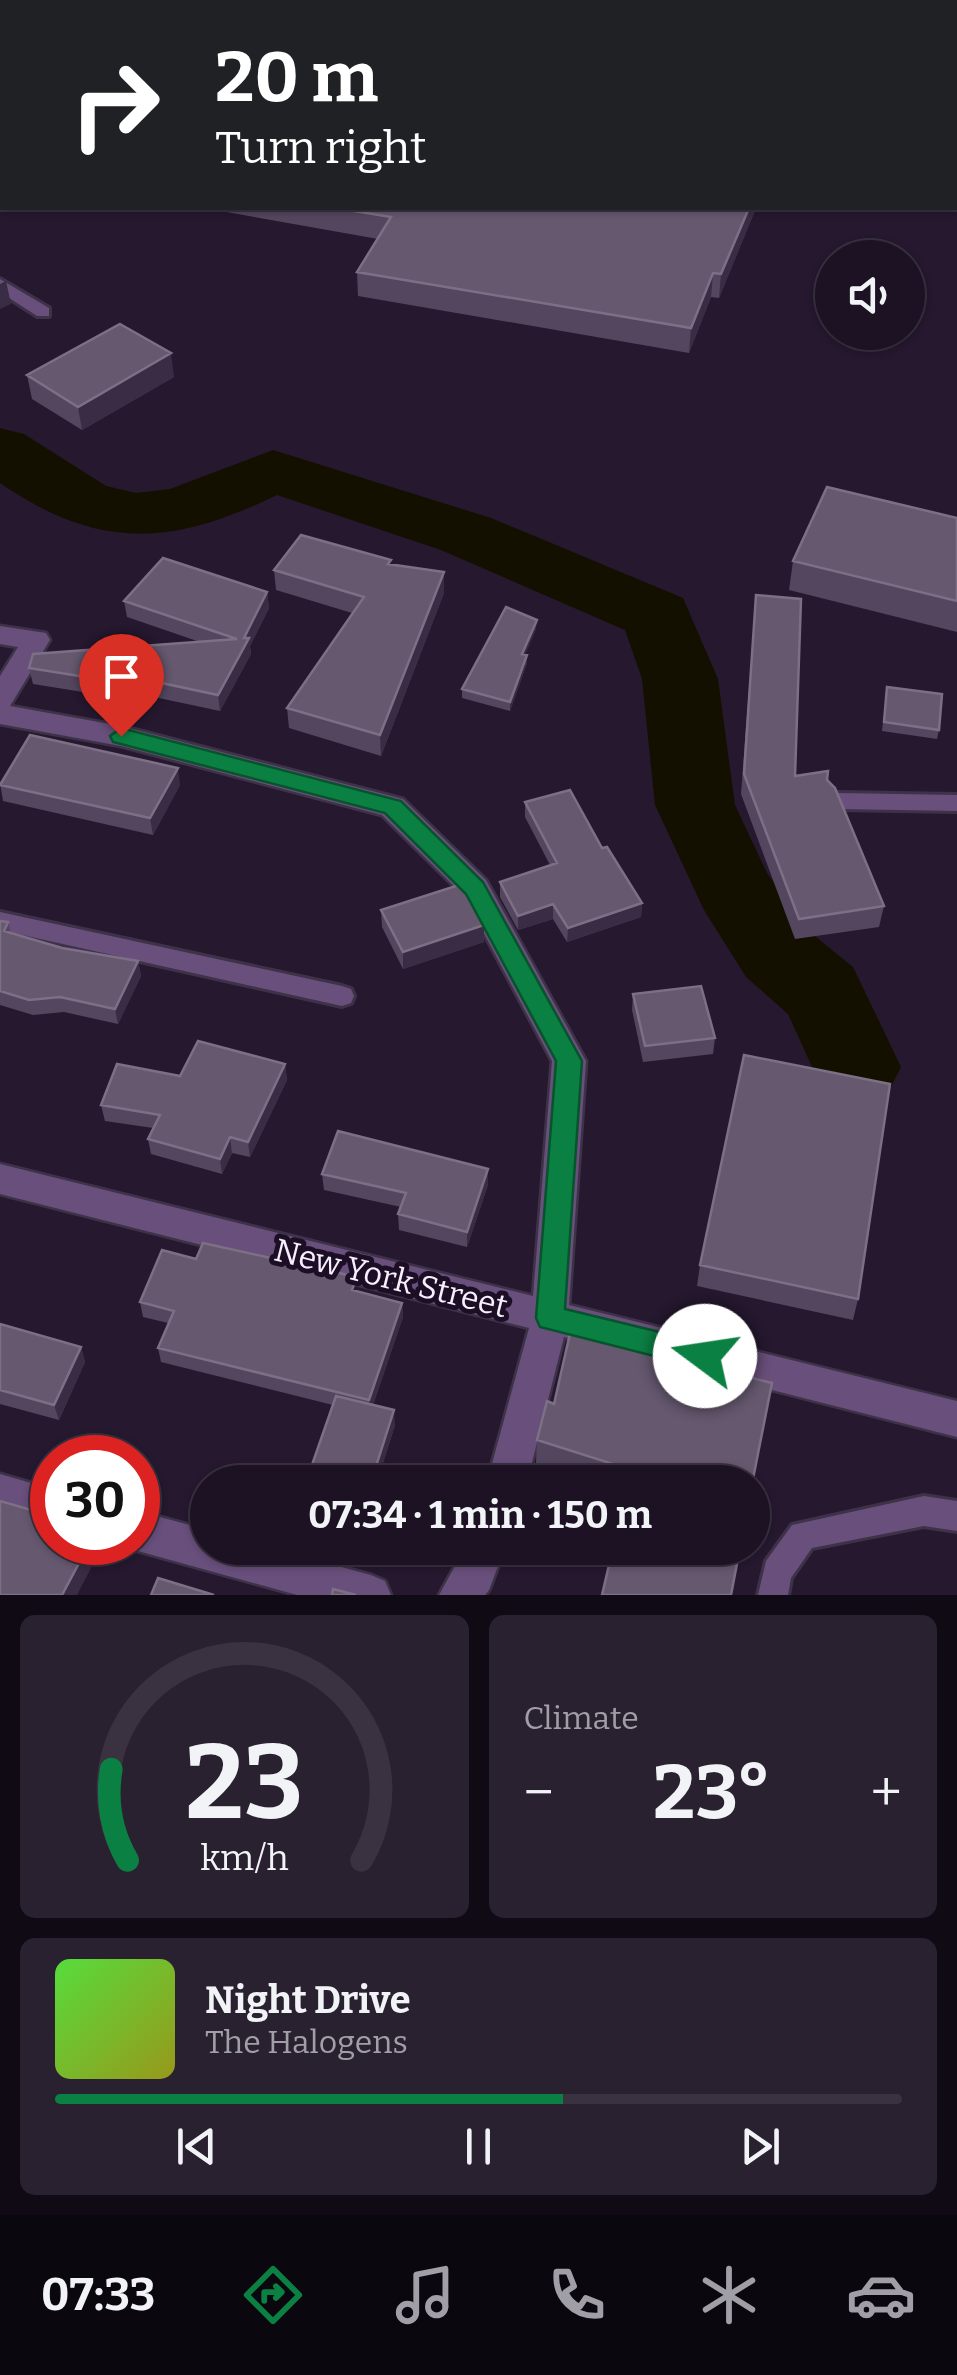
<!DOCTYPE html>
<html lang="en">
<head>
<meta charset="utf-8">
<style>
	:root { --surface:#1c1223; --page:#292030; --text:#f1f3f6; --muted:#a09ea6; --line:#3a3241; --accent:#0b8043 }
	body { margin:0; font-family:Bitter,serif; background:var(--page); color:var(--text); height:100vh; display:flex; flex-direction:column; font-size:38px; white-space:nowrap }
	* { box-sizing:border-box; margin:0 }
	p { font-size:32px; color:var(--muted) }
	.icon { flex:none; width:55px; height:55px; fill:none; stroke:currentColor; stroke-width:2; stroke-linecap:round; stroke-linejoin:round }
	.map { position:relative; height:1595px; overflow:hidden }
	.drawer { display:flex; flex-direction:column; gap:20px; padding:20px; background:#0f0a13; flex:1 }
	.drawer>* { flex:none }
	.banner { position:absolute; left:0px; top:0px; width:958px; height:210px; box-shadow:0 2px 8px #0004,0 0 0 2px var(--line); background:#202124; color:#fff; overflow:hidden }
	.tools { position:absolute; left:815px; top:240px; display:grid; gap:20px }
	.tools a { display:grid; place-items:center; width:110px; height:110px; border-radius:50%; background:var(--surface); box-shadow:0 2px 8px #0004,0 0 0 2px var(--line); font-size:50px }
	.speed { position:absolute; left:30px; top:1435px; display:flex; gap:20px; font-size:50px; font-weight:700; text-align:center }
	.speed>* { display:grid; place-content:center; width:130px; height:130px; border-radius:50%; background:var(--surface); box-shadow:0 2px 8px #0004,0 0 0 2px var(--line); line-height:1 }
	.speed .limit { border:15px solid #d22; background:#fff; color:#111 }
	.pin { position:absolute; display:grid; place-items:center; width:85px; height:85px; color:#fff; margin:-102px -42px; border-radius:50% 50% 50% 0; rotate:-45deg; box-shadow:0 0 10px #0007 }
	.pin .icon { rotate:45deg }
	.me { position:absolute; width:110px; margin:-55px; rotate:284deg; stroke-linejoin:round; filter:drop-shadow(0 0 8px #0008) }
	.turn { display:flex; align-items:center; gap:35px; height:210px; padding:0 50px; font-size:45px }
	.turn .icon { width:130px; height:130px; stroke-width:2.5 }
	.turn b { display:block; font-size:70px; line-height:85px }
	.big { font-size:75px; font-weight:700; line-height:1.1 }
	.drawer .widget { flex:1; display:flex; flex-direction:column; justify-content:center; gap:15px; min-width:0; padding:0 35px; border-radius:15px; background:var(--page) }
	.drawer .dial { align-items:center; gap:0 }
	.dial svg { height:260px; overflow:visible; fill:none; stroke:var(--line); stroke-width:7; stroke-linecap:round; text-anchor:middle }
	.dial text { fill:var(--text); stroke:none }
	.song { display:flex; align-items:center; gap:30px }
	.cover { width:120px; height:120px; border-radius:15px; background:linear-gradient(135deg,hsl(110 70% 55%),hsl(60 70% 35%)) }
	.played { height:10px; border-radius:5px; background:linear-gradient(90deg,var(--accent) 60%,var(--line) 60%) }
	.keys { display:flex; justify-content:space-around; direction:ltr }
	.heat { display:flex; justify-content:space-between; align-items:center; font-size:55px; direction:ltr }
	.drawer .tiles { flex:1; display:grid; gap:20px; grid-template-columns:1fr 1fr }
	.widget:last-child { grid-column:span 2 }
	.trip { position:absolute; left:190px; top:1465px; width:580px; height:100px; border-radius:50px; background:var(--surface); box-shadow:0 2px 8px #0004,0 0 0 2px var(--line); font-weight:700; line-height:100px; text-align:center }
	.tabs { display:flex; height:160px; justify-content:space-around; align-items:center; background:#0b070e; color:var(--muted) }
	.tabs .icon { width:70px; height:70px }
	.tabs .on { color:var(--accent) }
	.tabs b { font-size:45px; color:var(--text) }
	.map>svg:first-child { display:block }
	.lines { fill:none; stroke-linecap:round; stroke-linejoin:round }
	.river { fill:#141000; fill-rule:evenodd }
	.lane-casing { stroke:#3e3248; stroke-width:6 }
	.street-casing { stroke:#3e3248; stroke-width:5 }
	.lane { fill:#694f7c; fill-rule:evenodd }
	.street { fill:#694f7c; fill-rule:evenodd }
	.wall { fill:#53465e }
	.shaded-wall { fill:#392c44 }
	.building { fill:#65586f; stroke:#7c6f86; stroke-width:2.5 }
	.route { fill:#0b8043; stroke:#07532c; stroke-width:2.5 }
	.labels { text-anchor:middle; stroke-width:10; stroke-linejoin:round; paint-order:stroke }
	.near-street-label { font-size:32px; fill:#f7eefe; stroke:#1c0f25 }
</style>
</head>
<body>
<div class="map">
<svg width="957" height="1595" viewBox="0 0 957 1595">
	<rect width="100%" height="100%" fill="#25182f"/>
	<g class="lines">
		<path class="river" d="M 0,428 L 24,434 L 106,486 L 136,493 L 170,489 L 273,450 L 491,518 L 683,598 L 718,679 L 735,805 L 767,873 L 806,929 L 853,967 L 901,1067 L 888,1093 L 856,1104 L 824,1093 L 788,1014 L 746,977 L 704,910 L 655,805 L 642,679 L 625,630 L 441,550 L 277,495 C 172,546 99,551 0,483 Z"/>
		<g class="lane-casing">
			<path id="lane" d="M 0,18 L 2,18 L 2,26 L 0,26 Z
				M 0,48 L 2,48 L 2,57 L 0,57 Z
				M 955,152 L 957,153 L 957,163 L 955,162 Z
				M 0,279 L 49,308 L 49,316 L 37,316 L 0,292 Z
				M 838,793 L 957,795 L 957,811 L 838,809 L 827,801 Z
				M 0,912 L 342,986 L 351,989 L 354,996 L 351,1003 L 342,1006 L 0,930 Z
				M 924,1496 L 957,1501 L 957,1531 L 924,1526 L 812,1548 L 791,1578 L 788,1595 L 758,1595 L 766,1561 L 792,1525 Z"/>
		</g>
		<g class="street-casing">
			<path id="street" d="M 0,626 L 46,633 L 50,640 L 10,706 L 121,726 L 403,799 L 486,880 L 586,1061 L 569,1305 L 957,1401 L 957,1437 L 564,1337 L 527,1482 L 487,1482 L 529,1328 L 0,1194 L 0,1164 L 533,1296 L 552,1061 L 464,896 L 382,815 L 121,746 L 0,724 L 0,676 L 18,647 L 0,644 Z
				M 0,1474 L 52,1489 L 52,1527 L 0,1512 Z
				M 138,1511 L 208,1530 L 208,1548 L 271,1548 L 371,1575 L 385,1581 L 391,1595 L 297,1595 L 138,1551 L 123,1542 L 138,1542 Z
				M 465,1548 L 505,1548 L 489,1590 L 485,1595 L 439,1595 Z"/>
		</g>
		<use href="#lane" class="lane"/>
		<use href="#street" class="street"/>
	</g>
	<path class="wall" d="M 9,0 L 446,0 L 466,2 L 26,2 Z
		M 957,0 L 957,141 L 955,141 L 955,2 Z
		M 204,208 L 756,208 L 719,298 L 711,297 L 689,353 L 358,296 L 357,272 L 378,239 Z
		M 27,375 L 174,377 L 82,430 L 32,399 Z
		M 957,518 L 957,632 L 789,590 L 793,561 Z
		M 391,564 L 444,593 L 381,756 L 289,728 L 287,708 L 352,613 L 276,590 L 274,570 Z
		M 267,592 L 269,608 L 250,646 L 251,654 L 220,711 L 154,697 L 151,703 L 33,684 L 29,668 L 200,642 L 127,617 L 124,601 Z
		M 756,595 L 795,776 L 827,780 L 884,906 L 879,927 L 795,939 L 741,794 Z
		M 536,629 L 525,654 L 527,663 L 510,711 L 462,698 L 462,689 Z
		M 887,687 L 939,730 L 937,739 L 882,731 Z
		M 0,783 L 180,785 L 153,835 L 3,801 Z
		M 525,802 L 602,848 L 642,903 L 641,917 L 567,942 L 553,919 L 518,930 L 500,897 L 500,882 L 550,865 L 525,817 Z
		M 381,910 L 484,942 L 403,969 L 382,927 Z
		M 0,921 L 8,922 L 11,933 L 62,948 L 138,961 L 141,976 L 118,1024 L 64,1012 L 33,1015 L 0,1005 Z
		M 633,994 L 715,1038 L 713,1054 L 643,1062 L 632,1010 Z
		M 285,1064 L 287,1080 L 250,1157 L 232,1153 L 222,1174 L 151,1154 L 148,1139 L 153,1128 L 105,1121 L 101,1105 L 180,1076 Z
		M 488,1169 L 488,1185 L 467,1247 L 399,1230 L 398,1214 L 401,1207 L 324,1190 L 322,1174 Z
		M 196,1259 L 358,1292 L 402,1303 L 403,1317 L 373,1405 L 395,1425 L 377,1482 L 306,1482 L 333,1405 L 161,1362 L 158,1348 L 168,1323 L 143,1317 L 140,1302 Z
		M 700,1265 L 858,1299 L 853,1320 L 697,1286 Z
		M 0,1324 L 81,1347 L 85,1362 L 59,1420 L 0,1404 Z
		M 631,1348 L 752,1482 L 597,1482 L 536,1463 L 537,1440 L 554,1404 Z
		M 317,1548 L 356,1548 L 353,1557 Z"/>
	<path class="shaded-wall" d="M 749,208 L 756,208 L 719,298 L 721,274 Z
		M 713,273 L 711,297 L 689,353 L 691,328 Z
		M 6,281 L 11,304 L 0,309 L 0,284 Z
		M 171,353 L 174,377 L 82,430 L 78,407 Z
		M 444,572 L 444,593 L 381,756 L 380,735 Z
		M 267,592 L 269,608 L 250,646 L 251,654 L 220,711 L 218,695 Z
		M 537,620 L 536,629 L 522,662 L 522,654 Z
		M 527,655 L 527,663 L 510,711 L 510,702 Z
		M 152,681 L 154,697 L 151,703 L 148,687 Z
		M 178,768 L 180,785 L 153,835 L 150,818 Z
		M 642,903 L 641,917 L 567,942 L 568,928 Z
		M 553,904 L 553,919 L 518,930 L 518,916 Z
		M 484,925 L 484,942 L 403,969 L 403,952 Z
		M 138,961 L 141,976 L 118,1024 L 115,1009 Z
		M 285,1064 L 287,1080 L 250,1157 L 248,1142 Z
		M 230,1137 L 232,1153 L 222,1174 L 220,1159 Z
		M 488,1169 L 488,1185 L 467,1247 L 467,1232 Z
		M 402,1303 L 403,1317 L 370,1414 L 369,1400 Z
		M 81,1347 L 85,1362 L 59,1420 L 54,1405 Z
		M 394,1410 L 395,1425 L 377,1482 L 371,1482 Z
		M 86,1542 L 93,1542 L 91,1568 L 77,1595 L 62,1595 Z"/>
	<path class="building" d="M 152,0 L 446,0 L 466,2 L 168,2 Z
		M 886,0 L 957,0 L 957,117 L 955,117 L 955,2 L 885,2 Z
		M 336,208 L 749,208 L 721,274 L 713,273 L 691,328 L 357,272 L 391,217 Z
		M 120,324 L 171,353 L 78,407 L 27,375 Z
		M 827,487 L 957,518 L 957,601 L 793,561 Z
		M 301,535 L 391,560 L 388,564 L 444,572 L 380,735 L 287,708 L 364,597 L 274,570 Z
		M 163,558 L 267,592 L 244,638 L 249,638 L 218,695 L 152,681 L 148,687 L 29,668 L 33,654 L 237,639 L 124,601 Z
		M 756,595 L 801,599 L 795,776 L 828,771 L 827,780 L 835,788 L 884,906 L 799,919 L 744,774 Z
		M 506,607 L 537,620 L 522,654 L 527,655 L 510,702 L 462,689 Z
		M 887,687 L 942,694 L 939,730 L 884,722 Z
		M 30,735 L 178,768 L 150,818 L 0,785 Z
		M 570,790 L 602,848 L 607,847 L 642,903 L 568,928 L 553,904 L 518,916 L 500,882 L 557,863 L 525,802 Z
		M 462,884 L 484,925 L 403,952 L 381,910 Z
		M 0,921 L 8,922 L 4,931 L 62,948 L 138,961 L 115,1009 L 60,997 L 29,1000 L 0,991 Z
		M 701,986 L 715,1038 L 645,1046 L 633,994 Z
		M 198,1041 L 285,1064 L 248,1142 L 230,1137 L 220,1159 L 148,1139 L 160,1115 L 101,1105 L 117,1064 L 180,1076 Z
		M 744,1055 L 890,1084 L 858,1299 L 700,1265 Z
		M 338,1131 L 488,1169 L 467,1232 L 398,1214 L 406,1193 L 322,1174 Z
		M 203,1243 L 357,1277 L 352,1290 L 402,1303 L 369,1400 L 158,1348 L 174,1311 L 140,1302 L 162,1250 L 196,1259 Z
		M 0,1324 L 81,1347 L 54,1405 L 0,1390 Z
		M 571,1329 L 631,1342 L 630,1348 L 772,1383 L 752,1484 L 752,1482 L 629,1482 L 632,1470 L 537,1440 L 547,1401 L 554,1404 Z
		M 336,1396 L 394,1410 L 371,1482 L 306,1482 Z
		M 0,1501 L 45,1514 L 50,1509 L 52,1510 L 52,1542 L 86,1542 L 85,1552 L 62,1595 L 0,1595 Z
		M 613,1548 L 740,1548 L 731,1595 L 602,1595 Z
		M 158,1578 L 214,1595 L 151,1595 Z
		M 333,1589 L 356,1595 L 332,1595 Z"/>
	<path class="route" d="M 121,728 L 401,801 L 483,882 L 582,1061 L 565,1309 L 705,1343 L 715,1347 L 720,1356 L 715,1366 L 705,1369 L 540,1327 L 536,1318 L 556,1061 L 466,894 L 385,813 L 113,742 L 110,736 Z"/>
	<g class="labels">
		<g class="near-street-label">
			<text transform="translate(391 1278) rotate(14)" y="11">New York Street</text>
		</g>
	</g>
</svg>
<div class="tools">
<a><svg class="icon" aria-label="sound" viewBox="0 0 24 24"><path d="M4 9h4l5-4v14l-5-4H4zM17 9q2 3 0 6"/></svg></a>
</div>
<div class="speed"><div class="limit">30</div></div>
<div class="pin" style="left:121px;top:736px;background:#d93025"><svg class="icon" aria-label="arrive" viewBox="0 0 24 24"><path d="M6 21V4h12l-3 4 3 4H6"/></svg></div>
<svg class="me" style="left:705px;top:1356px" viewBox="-20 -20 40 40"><circle r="19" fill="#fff"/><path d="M0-13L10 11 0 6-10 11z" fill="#0b8043"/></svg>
<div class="trip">07:34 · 1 min · 150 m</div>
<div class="banner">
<div class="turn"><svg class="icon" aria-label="right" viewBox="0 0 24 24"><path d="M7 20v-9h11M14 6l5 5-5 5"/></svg><div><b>20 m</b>Turn right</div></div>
</div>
</div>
<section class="drawer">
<div class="tiles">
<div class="widget dial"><svg viewBox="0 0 100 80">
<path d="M14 69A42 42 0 1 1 86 69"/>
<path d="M14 69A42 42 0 0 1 9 41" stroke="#0b8043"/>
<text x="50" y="56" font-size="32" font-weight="700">23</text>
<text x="50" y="72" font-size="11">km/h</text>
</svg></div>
<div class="widget"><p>Climate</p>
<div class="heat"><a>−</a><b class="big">23°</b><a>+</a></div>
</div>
<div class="widget">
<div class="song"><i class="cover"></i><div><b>Night Drive</b><p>The Halogens</p></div></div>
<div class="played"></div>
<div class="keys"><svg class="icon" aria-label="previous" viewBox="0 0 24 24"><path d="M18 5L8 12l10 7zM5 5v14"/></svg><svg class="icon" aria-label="pause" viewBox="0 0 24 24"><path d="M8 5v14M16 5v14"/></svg><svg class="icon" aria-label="next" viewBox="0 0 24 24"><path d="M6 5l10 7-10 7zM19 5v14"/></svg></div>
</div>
</div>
</section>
<nav class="tabs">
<b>07:33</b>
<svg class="icon on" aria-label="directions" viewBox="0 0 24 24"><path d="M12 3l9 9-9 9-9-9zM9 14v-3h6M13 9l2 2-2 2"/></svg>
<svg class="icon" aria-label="music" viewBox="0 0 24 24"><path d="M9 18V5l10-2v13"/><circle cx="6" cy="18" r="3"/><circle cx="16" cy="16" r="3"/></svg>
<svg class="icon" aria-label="phone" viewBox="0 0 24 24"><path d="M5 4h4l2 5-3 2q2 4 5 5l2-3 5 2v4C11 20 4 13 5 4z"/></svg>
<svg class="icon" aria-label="climate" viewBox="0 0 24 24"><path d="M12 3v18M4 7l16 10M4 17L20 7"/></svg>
<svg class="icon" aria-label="car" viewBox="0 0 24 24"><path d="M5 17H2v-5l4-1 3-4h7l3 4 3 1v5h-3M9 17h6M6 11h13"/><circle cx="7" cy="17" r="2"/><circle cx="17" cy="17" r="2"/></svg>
</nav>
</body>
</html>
